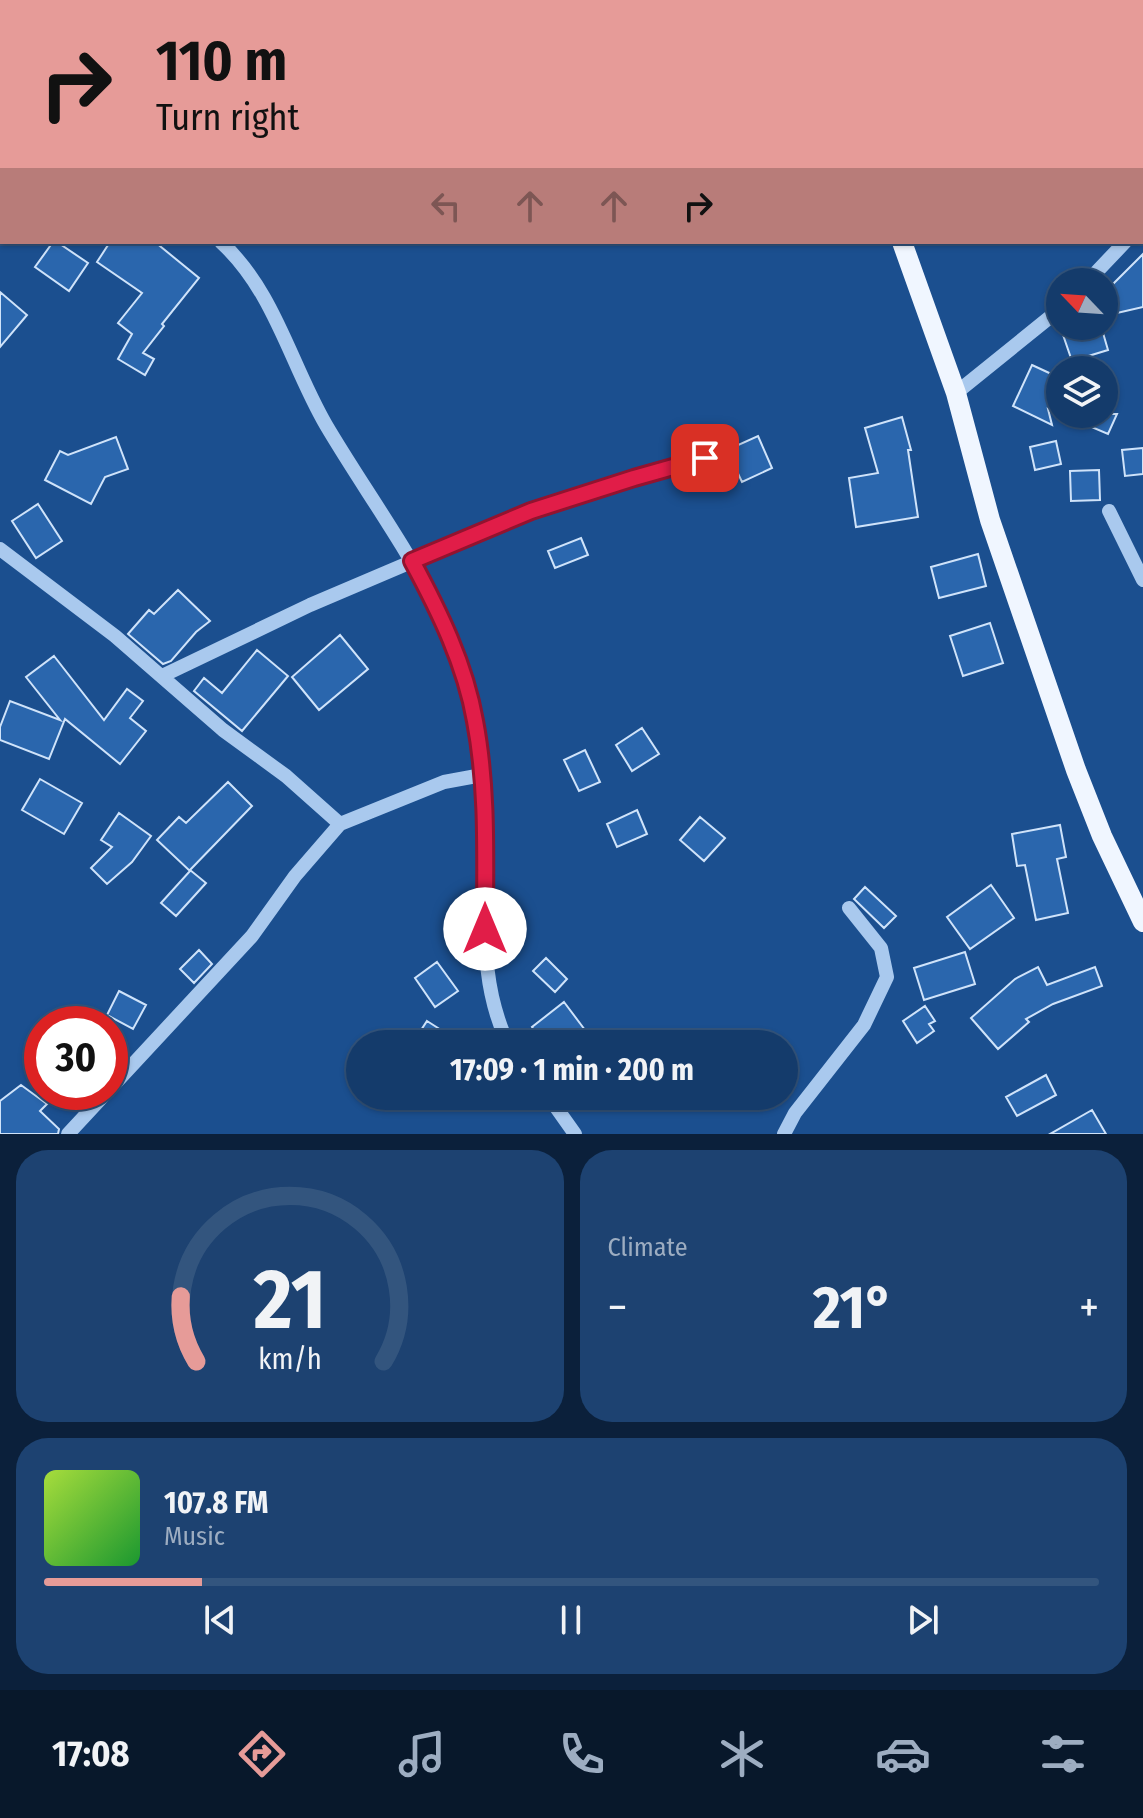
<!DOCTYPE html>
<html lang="en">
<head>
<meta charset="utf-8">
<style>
	:root { --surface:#143b6b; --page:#1d4271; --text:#f1f3f6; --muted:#9dadc1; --line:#33557e; --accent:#e69b98 }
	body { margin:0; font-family:"Fira Sans Condensed",sans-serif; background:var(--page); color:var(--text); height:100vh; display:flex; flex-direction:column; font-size:30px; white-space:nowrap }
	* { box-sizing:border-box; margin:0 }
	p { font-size:26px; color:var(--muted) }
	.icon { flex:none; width:44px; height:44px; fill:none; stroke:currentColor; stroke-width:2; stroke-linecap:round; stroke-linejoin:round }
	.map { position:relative; height:1134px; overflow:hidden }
	.panel { display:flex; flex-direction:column; gap:16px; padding:16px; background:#0b203b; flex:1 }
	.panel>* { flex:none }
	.banner { position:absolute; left:0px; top:0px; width:1144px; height:244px; box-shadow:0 2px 6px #0004,0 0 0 2px var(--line); background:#e69b98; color:#111; overflow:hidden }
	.needle { width:52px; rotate:295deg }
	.fabs { position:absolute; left:1046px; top:268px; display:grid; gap:16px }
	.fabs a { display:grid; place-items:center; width:72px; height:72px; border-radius:50%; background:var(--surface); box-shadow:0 2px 6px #0004,0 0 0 2px var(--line); font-size:40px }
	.speed { position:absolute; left:24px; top:1006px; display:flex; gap:16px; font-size:40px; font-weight:700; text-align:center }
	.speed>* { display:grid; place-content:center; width:104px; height:104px; border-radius:50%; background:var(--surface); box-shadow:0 2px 6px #0004,0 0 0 2px var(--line); line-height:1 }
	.speed .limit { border:12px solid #d22; background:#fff; color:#111 }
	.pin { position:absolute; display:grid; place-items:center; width:68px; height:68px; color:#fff; margin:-34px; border-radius:16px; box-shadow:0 4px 12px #0006 }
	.me { position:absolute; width:88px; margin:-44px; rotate:0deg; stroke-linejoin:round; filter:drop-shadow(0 0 6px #0008) }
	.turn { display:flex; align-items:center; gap:28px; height:168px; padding:0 24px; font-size:36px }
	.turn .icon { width:104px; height:104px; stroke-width:2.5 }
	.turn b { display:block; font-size:56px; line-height:68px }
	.lanes { display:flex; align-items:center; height:76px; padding:0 24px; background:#0003; justify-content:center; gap:40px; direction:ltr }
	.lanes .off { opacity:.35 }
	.big { font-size:60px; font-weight:700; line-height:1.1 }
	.panel .widget { flex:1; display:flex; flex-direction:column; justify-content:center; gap:12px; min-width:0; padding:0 28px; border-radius:32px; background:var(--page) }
	.panel .dial { align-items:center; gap:0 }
	.dial svg { height:208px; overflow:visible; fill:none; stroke:var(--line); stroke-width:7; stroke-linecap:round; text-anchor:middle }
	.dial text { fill:var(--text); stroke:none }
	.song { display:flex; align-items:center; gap:24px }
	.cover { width:96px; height:96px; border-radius:12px; background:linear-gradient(135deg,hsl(80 70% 55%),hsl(130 70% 35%)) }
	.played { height:8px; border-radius:4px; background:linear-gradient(90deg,var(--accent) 15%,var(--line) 15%) }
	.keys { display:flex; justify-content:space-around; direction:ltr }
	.heat { display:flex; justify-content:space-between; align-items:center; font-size:44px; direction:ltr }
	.panel .tiles { flex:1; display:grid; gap:16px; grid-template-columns:1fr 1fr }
	.widget:last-child { grid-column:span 2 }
	.trip { position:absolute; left:346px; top:1030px; width:452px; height:80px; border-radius:40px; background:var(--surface); box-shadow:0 2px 6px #0004,0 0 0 2px var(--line); font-weight:700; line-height:80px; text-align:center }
	.tab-bar { display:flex; height:128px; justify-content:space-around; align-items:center; background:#08182b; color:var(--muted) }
	.tab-bar .icon { width:56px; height:56px }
	.tab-bar .active { color:var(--accent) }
	.tab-bar b { font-size:36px; color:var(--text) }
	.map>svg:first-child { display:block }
	.building { fill:#2a66ad; stroke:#cfe3fa; stroke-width:2 }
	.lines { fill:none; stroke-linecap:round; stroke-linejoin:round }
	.minor { stroke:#a9c9ee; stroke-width:14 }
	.major { stroke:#f0f6ff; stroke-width:20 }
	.route-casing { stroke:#92132f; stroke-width:20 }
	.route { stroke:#e11d48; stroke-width:14 }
</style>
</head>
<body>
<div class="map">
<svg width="1143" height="1134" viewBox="0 0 1143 1134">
	<rect width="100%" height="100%" fill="#1b4f8f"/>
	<path class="building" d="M 53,242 L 57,242 L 88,263 L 69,291 L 35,267 Z
		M 110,242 L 155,242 L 199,278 L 162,324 L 164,326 L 143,353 L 154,359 L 145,375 L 118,359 L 132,334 L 118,323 L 142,293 L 97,262 Z
		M 1143,254 L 1143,307 L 1104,316 L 1104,293 Z
		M 0,292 L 27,315 L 0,347 Z
		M 1081,326 L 1101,326 L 1108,350 L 1072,361 L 1062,332 Z
		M 1032,365 L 1060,378 L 1060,414 L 1048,409 L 1052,425 L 1013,406 Z
		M 1061,414 L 1117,414 L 1108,434 Z
		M 902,417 L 911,450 L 908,450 L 918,517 L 856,527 L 849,478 L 878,473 L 865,428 Z
		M 758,436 L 772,468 L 742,482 L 727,450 Z
		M 116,437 L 128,469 L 105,477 L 91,504 L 45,480 L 60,451 L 68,455 Z
		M 1056,441 L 1061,464 L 1035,470 L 1030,447 Z
		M 1143,448 L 1143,474 L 1125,476 L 1122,450 Z
		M 1099,470 L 1100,500 L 1071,501 L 1070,471 Z
		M 38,504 L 62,541 L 36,558 L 12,521 Z
		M 581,538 L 588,555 L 555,568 L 548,551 Z
		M 978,554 L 986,586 L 939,598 L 931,567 Z
		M 178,590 L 210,621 L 196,632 L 171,661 L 163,664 L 128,634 L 149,610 L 154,614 Z
		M 990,623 L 1003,663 L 963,676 L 950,636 Z
		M 340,635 L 368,669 L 319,710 L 292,677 Z
		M 257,650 L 288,676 L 242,731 L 194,691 L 204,678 L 222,693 Z
		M 54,656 L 104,720 L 127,689 L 143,701 L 130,718 L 146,731 L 120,764 L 65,719 L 49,759 L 0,740 L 0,727 L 10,701 L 60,720 L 26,677 Z
		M 642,728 L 659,754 L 632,771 L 616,745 Z
		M 585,750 L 600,782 L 579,791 L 564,760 Z
		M 40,779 L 82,803 L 64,834 L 22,810 Z
		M 228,782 L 252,806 L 190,870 L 206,883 L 176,916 L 161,903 L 190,871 L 157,840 L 179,817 L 186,823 Z
		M 637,810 L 647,834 L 617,847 L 607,824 Z
		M 119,813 L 151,836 L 132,862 L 107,884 L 91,868 L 112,847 L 101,840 Z
		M 700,817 L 725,838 L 704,861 L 680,840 Z
		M 1060,825 L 1066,857 L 1057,859 L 1068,913 L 1036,920 L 1025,865 L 1017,866 L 1012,834 Z
		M 991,885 L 1014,918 L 970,949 L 947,917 Z
		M 865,887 L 896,916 L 884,928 L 854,899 Z
		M 199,950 L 212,964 L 194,983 L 180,969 Z
		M 965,952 L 975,984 L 924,1000 L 914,968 Z
		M 546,958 L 567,979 L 555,992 L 533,971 Z
		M 437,962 L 458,991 L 435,1007 L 415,978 Z
		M 1038,967 L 1047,985 L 1095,967 L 1102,986 L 1053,1004 L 1026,1019 L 1029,1022 L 998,1049 L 971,1018 L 1015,979 Z
		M 119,991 L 146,1005 L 133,1029 L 107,1015 Z
		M 564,1002 L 585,1030 L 567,1044 L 544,1044 L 532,1027 Z
		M 925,1006 L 935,1021 L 929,1024 L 934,1031 L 917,1043 L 903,1021 Z
		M 427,1021 L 463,1044 L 412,1044 Z
		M 1046,1075 L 1056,1095 L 1017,1116 L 1006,1097 Z
		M 21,1085 L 47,1104 L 40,1111 L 59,1129 L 58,1134 L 0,1134 L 0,1101 Z
		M 1092,1110 L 1106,1134 L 1050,1134 Z"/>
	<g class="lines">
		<path class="minor" d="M 172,2 L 174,0
			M 945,2 L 946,0
			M 1142,225 L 1143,224
			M 0,230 L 2,227
			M 221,242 C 275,292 290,363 326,425 C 382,520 456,609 475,721 C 485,775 484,829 485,884 C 485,942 483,990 508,1044
			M 1087,282 L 1125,242
			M 956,393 L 1060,309
			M 1109,511 L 1143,580
			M 0,549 L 115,636 L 223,730 L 286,776 L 340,824
			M 162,676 L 310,605 L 531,511 L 634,478 L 705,458
			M 110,1089 L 252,936 L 295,876 L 340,824 L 444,782 L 482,775
			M 548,1096 L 575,1134
			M 68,1134 L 107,1092
			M 784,1134 L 795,1113 L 864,1025 L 887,977 L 881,948 L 849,908"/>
		<path class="major" d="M 816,0 L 817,2
			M 902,242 L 956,393 L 990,520 L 1076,770 L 1102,836 L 1143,922"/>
	</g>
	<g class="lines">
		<g class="route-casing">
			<path id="route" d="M 485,929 C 485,860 488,789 475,721 C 465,664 439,611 412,561 L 531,511 L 634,478 L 705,458"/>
		</g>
		<use href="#route" class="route"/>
	</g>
</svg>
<div class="fabs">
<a><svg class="needle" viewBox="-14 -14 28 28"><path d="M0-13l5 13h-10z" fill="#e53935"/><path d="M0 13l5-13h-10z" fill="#9dadc1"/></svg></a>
<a><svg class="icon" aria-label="layers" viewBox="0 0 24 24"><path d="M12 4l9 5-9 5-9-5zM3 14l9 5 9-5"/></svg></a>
</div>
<div class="speed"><div class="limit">30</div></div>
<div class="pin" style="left:705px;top:458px;background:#d93025"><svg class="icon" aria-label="arrive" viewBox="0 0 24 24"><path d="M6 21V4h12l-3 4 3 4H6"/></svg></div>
<svg class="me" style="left:485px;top:929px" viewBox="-20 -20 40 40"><circle r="19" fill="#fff"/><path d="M0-13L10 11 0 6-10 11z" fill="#e11d48"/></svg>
<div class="trip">17:09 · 1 min · 200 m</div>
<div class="banner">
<div class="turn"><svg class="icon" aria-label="right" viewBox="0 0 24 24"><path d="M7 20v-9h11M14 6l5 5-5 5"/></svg><div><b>110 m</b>Turn right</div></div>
<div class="lanes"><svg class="icon off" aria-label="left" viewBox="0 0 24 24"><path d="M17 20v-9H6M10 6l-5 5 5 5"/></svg><svg class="icon off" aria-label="ahead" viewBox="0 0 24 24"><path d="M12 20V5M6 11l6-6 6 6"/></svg><svg class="icon off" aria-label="ahead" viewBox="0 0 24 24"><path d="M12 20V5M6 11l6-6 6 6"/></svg><svg class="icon" aria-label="right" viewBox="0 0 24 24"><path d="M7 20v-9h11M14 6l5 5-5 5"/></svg></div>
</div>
</div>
<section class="panel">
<div class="tiles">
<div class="widget dial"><svg viewBox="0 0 100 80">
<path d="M14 69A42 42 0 1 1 86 69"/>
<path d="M14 69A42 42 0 0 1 8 44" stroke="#e69b98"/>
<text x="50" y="56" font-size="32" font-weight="700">21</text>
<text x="50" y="72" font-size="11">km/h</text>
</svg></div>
<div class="widget"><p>Climate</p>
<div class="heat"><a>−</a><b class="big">21°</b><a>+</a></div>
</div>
<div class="widget">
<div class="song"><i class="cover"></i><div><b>107.8 FM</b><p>Music</p></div></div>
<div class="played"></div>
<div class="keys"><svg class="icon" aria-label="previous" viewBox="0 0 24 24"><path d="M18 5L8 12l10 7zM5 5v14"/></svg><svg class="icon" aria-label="pause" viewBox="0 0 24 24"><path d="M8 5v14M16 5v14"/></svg><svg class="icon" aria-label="next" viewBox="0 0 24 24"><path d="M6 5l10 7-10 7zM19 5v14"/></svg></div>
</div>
</div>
</section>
<nav class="tab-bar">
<b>17:08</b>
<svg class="icon active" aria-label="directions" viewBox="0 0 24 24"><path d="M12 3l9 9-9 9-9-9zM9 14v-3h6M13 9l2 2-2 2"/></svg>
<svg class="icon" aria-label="music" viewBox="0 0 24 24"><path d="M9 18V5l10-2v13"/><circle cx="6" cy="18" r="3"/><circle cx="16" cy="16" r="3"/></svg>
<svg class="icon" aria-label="phone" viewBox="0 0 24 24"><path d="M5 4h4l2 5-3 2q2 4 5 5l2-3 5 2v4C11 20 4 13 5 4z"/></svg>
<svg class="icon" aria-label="climate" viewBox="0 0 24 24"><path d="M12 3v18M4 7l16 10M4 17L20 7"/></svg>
<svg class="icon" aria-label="car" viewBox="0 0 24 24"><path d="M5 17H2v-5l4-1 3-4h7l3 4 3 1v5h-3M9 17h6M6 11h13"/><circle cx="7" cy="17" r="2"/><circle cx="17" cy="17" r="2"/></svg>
<svg class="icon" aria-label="filters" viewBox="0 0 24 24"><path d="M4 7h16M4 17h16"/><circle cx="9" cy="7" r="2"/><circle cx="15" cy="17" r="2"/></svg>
</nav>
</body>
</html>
